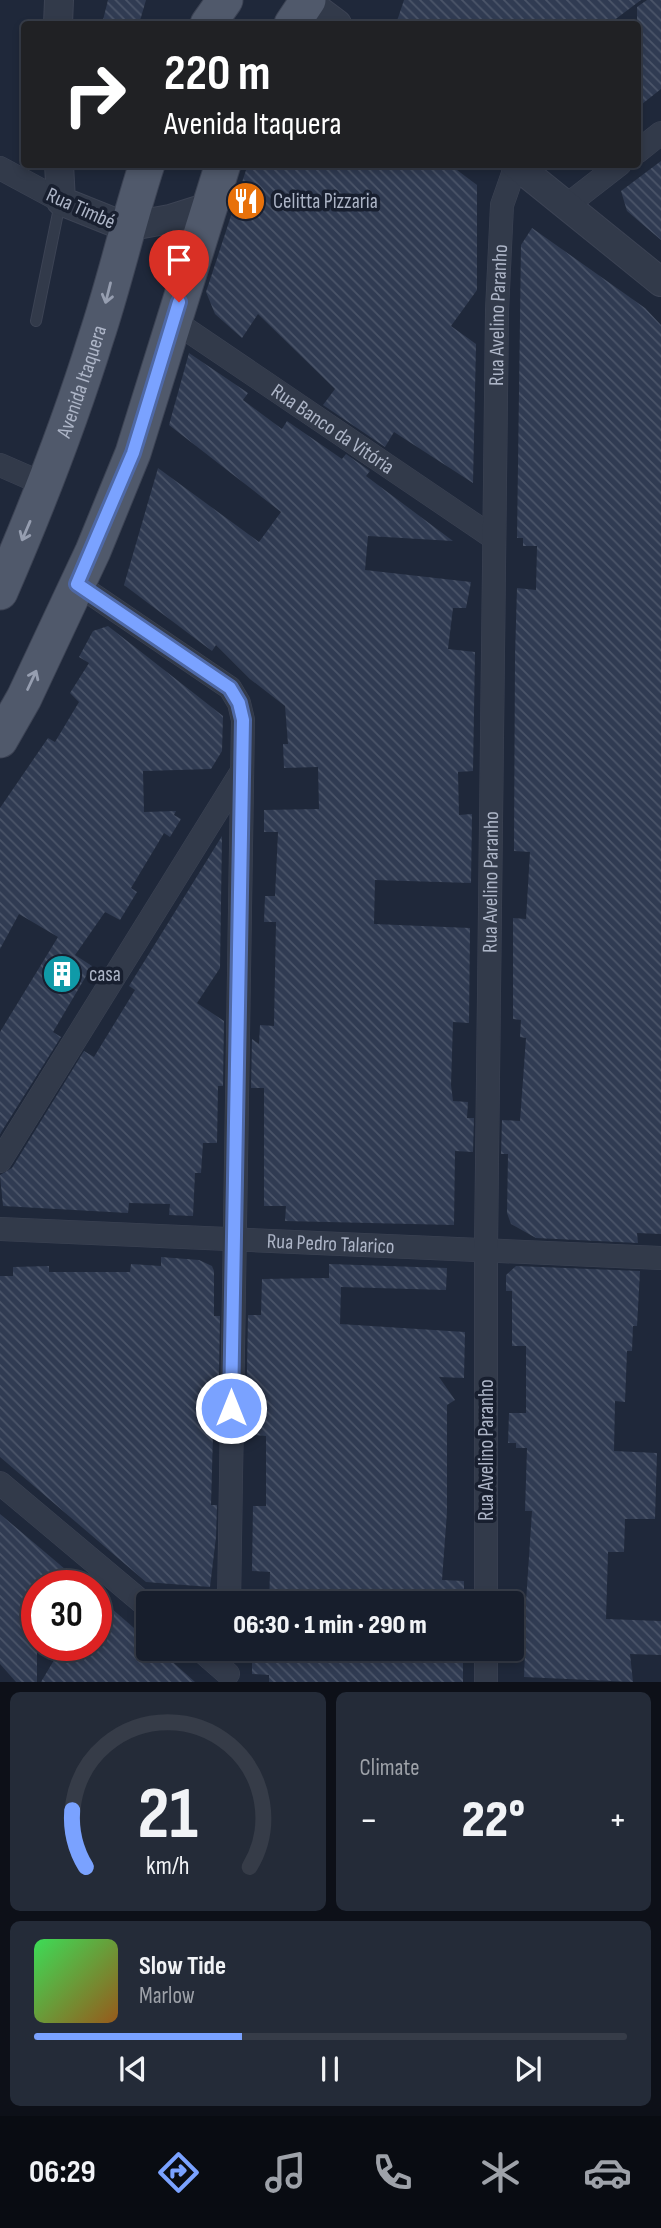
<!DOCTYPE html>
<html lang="en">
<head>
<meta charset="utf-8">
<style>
	:root { --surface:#171e2c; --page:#242b38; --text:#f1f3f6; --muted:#9ea2a9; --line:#363c48; --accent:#7aa2ff }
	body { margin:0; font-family:"Sofia Sans Condensed",sans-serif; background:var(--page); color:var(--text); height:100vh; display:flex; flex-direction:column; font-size:26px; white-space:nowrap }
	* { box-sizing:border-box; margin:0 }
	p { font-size:23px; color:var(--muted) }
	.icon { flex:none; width:38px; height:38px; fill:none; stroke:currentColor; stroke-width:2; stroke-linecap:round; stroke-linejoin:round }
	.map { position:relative; height:1682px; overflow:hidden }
	.drawer { display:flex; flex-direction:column; gap:10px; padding:10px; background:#0d1018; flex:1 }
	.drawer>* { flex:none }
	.hud { position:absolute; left:21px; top:21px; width:620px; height:147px; border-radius:7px; box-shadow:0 4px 10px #0003,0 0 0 2px var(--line); background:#202124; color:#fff; overflow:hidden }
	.speed { position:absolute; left:21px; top:1570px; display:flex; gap:14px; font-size:35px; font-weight:700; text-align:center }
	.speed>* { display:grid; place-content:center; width:91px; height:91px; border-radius:50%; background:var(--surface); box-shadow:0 4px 10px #0003,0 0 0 2px var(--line); line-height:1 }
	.speed .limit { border:10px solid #d22; background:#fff; color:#111 }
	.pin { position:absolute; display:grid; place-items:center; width:60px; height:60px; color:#fff; margin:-72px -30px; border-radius:50% 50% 50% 0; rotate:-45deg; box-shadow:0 0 7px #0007 }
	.pin .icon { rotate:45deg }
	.me { position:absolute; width:77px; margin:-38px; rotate:0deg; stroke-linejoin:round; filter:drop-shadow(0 0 5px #0008) }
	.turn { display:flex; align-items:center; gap:24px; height:147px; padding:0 28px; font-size:32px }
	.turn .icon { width:91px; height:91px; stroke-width:2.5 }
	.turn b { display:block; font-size:49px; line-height:60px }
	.big { font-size:52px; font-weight:800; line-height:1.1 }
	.drawer .card { flex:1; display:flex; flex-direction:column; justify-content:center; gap:10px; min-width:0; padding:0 24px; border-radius:10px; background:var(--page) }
	.drawer .dial { align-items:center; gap:0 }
	.dial svg { height:182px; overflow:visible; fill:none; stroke:var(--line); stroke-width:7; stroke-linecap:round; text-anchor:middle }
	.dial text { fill:var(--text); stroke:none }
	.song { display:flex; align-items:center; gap:21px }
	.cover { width:84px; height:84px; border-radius:10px; background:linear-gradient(135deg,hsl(130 70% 55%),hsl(30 70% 35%)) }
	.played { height:7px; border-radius:4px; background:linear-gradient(90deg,var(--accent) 35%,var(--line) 35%) }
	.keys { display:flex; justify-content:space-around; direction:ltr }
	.heat { display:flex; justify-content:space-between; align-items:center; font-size:38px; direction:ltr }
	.drawer .tiles { flex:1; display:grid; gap:10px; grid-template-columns:1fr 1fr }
	.card:last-child { grid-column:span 2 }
	.trip { position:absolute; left:136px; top:1591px; width:388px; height:70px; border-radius:7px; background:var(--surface); box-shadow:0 4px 10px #0003,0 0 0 2px var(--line); font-weight:800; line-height:70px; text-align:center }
	.tabs { display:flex; height:112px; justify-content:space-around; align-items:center; background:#090c12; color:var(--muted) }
	.tabs .icon { width:49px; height:49px }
	.tabs .selected { color:var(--accent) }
	.tabs b { font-size:32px; color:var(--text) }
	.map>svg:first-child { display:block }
	.building { fill:url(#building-back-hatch) }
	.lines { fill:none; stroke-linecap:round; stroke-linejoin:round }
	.service-casing { stroke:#3c4354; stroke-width:12 }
	.minor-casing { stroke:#3c4354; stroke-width:24 }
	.tertiary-casing { stroke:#3c4354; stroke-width:30 }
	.primary-casing { stroke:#3c4354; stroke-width:37 }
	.service { stroke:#323a4a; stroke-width:10 }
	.minor { stroke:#323a4a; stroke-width:23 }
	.tertiary { stroke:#323a4a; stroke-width:28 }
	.primary { stroke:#50596b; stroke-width:35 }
	.oneway { stroke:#969eb0 }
	.route-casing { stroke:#4f69a6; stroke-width:18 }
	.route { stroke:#7aa2ff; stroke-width:12 }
	.labels { text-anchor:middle; stroke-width:7; stroke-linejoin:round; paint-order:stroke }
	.poi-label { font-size:21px; fill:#adb5c7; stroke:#181f2f; text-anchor:start }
	.street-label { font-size:21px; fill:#adb5c7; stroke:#181f2f }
</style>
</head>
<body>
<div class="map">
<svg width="661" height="1682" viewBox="0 0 661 1682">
	<defs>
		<pattern id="building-back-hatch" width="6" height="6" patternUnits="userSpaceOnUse" patternTransform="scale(1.75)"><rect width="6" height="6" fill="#303b52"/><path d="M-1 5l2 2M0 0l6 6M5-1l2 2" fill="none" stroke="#4b5569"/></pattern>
	</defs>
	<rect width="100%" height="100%" fill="#1f283a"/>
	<path class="building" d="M 108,0 L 146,0 L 139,24 L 102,24 Z
		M 404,0 L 641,0 L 609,24 L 396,24 Z
		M 647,0 L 661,0 L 661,89 L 637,108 L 637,7 Z
		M 661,161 L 661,240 L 627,211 L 621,191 Z
		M 248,164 L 449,164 L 477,185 L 477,290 L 451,326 L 476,344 L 473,483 L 394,432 L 385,447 L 323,405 L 335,389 L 258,314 L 242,338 L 215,314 L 206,292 Z
		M 532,228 L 645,308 L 661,325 L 661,1234 L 637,1233 L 638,1243 L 536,1238 L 511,1224 L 507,1213 L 508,1154 L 501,1154 L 502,1120 L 520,1121 L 526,1038 L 520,1037 L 521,1020 L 513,1019 L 513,918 L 526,919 L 530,852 L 514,851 L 515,656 L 517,588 L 536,590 L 537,546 L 523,546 L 523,538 L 517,538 L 521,245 Z
		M 189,353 L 248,393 L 243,400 L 282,429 L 287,421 L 342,459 L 346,454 L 370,471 L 366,476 L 453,541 L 368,536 L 365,570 L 471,582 L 466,608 L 453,608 L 448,649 L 475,652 L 473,771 L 458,772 L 459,815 L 472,814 L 471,883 L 375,880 L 374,924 L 470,928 L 469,1023 L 453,1022 L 451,1085 L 453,1101 L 468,1102 L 467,1118 L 474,1118 L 473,1152 L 455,1151 L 454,1225 L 285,1221 L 286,1206 L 264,1206 L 264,1088 L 251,1088 L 252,1039 L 259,1044 L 260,1025 L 274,1026 L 276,922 L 264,922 L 265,896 L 275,896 L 278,832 L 264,832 L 264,810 L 319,809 L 318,767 L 284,768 L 283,744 L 288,744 L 285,706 L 250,679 L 216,645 L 212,651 L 124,585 L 158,468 L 259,542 L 281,512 L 169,425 Z
		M 108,626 L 223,716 L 222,751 L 211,769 L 143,771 L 144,812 L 176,811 L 174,815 L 181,819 L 170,837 L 164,833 L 131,888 L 137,892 L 120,920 L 105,912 L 75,955 L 92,966 L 53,1032 L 61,1037 L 0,1134 L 0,1032 L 58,937 L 19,914 L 0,949 L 0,808 L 48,738 L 55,742 L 79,702 L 70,693 L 89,663 L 79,657 L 93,631 Z
		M 222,836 L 220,968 L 197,1003 L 224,1021 L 223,1086 L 218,1086 L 217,1143 L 203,1143 L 201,1173 L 195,1173 L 193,1216 L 169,1215 L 170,1204 L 129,1203 L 128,1213 L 3,1206 L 0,1175 L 12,1168 L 84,1051 L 94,1057 L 135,990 L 129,986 Z
		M 161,1257 L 199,1260 L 212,1266 L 214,1271 L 214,1316 L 220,1316 L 218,1434 L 213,1434 L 211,1505 L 217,1505 L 216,1537 L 210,1587 L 146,1582 L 0,1457 L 0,1276 L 13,1276 L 13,1267 L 49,1266 L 49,1272 L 130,1272 L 131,1264 L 161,1266 Z
		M 329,1264 L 447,1268 L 446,1290 L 341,1287 L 340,1324 L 465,1332 L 464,1378 L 439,1377 L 455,1400 L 447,1405 L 447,1512 L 442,1580 L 464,1581 L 464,1603 L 343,1603 L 343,1599 L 293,1599 L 293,1603 L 269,1603 L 270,1572 L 252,1571 L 253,1506 L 266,1506 L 266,1436 L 254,1435 L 255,1423 L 246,1422 L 248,1315 L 261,1315 L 262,1279 L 329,1278 Z
		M 516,1266 L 640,1271 L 637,1326 L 633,1326 L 632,1351 L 627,1351 L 625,1402 L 615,1401 L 614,1451 L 657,1453 L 655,1519 L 625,1519 L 624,1552 L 608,1552 L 606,1619 L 661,1621 L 661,1655 L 630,1654 L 633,1682 L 524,1677 L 525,1650 L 513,1649 L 513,1617 L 525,1617 L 532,1511 L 525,1511 L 527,1448 L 516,1448 L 516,1443 L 508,1443 L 509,1413 L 526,1413 L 526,1346 L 512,1346 L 512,1291 L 506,1291 L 506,1275 Z
		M 0,1514 L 85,1586 L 37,1586 L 37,1682 L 16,1682 L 0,1664 Z
		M 96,1595 L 149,1641 L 149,1648 L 157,1648 L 195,1682 L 41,1682 L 63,1645 L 96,1645 Z
		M 252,1648 L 463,1648 L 463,1682 L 269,1682 L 269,1675 L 252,1674 Z"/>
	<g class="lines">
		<g class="service-casing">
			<path id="service" d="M 36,321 L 60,203"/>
		</g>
		<g class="minor-casing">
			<g id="minor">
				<path d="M 637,152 L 661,133"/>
				<path d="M 0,168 L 61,201"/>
				<path d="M 566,206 L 620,164"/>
				<path id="s1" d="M 174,321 L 494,538"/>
				<path d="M 0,465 L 46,485"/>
				<path d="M 77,584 L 230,688 L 239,703 L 243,720 L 229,1603"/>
				<path d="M 0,1161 L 242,771"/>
				<path id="s2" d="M 0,1229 L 661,1258"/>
				<path d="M 0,1483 L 149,1608"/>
				<path id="s3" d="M 486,1603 L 486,1249 L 497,311 L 502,205 L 516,165"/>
				<path d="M 198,1648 L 228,1674"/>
				<path d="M 486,1682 L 486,1648"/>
			</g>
		</g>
		<g class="tertiary-casing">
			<path id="tertiary" d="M 305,0 L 337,24
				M 58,24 L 59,0
				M 59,164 L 61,201 L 126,227 L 170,219 L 208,207
				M 515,164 L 661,282"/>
		</g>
		<g class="primary-casing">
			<g id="primary">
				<path d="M 208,24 L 225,0"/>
				<path d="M 292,24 L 308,0"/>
				<path id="s4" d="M 0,592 C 36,509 69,425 96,338 C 115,281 128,222 147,164"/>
				<path d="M 0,740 L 24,698 L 93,551 L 133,453 L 223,164"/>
			</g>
		</g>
		<use href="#service" class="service"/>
		<use href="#minor" class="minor"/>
		<use href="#tertiary" class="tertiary"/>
		<use href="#primary" class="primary"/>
	</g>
	<defs><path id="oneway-shaft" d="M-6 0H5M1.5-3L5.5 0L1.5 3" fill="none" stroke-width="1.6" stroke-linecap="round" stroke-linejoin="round" transform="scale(1.75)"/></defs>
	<g class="oneway">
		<use href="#oneway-shaft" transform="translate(108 293) rotate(104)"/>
		<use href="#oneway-shaft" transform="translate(26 531) rotate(113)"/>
		<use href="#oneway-shaft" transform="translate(32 680) rotate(-65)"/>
	</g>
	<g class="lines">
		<g class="route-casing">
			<path id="route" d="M 179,302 L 133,453 L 77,584 L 230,688 L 239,703 L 243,720 L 231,1408"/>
		</g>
		<use href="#route" class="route"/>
	</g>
	<defs>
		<g id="restaurant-disc" transform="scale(2.0125)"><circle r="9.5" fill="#e8710a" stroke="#181f2f"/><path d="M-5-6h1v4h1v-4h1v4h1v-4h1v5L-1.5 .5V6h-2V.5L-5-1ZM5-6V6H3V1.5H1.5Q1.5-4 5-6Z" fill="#fff"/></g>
		<g id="building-disc" transform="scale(2.0125)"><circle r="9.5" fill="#0f9aa8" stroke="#181f2f"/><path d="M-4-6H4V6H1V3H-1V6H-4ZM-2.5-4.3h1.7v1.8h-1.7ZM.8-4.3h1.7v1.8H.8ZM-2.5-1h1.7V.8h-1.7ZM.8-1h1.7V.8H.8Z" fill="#fff"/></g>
	</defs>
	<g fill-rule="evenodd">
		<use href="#restaurant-disc" x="246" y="201"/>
		<use href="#building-disc" x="62" y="974"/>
	</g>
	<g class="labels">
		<g class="poi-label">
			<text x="273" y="208">Celitta Pizzaria</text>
			<text x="89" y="981">casa</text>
		</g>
		<g class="street-label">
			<text transform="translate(81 208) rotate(24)" y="7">Rua Timbé</text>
			<text dy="7" stroke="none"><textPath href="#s3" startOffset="1288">Rua Avelino Paranho</textPath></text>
			<text dy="7" stroke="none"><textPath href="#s4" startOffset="226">Avenida Itaquera</textPath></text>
			<text dy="7" stroke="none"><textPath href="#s1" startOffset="192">Rua Banco da Vitória</textPath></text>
			<text dy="7" stroke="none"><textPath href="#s3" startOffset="721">Rua Avelino Paranho</textPath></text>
			<text dy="7" stroke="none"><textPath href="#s2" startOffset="331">Rua Pedro Talarico</textPath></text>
			<text transform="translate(486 1450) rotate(-90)" y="7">Rua Avelino Paranho</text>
		</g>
	</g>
</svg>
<div class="speed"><div class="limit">30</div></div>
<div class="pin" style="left:179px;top:302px;background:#d93025"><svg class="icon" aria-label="arrive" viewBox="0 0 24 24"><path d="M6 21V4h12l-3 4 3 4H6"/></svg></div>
<svg class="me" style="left:231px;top:1408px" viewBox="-20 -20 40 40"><circle r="17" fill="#7aa2ff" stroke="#fff" stroke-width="3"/><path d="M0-11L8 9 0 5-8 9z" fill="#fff"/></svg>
<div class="trip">06:30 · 1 min · 290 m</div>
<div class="hud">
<div class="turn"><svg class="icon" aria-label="right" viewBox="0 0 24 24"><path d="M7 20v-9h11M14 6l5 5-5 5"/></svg><div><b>220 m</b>Avenida Itaquera</div></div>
</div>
</div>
<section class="drawer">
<div class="tiles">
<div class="card dial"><svg viewBox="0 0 100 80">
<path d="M14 69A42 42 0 1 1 86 69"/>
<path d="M14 69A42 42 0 0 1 8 44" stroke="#7aa2ff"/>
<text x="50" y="56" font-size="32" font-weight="700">21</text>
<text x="50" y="72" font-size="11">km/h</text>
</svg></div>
<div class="card"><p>Climate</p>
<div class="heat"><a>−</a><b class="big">22°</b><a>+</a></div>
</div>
<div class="card">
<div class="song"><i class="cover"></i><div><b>Slow Tide</b><p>Marlow</p></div></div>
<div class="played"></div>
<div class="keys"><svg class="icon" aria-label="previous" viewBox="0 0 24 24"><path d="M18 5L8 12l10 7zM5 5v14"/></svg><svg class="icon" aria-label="pause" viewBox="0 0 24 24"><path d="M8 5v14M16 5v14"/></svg><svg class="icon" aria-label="next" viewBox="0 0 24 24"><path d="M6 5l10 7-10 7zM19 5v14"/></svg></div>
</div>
</div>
</section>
<nav class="tabs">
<b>06:29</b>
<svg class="icon selected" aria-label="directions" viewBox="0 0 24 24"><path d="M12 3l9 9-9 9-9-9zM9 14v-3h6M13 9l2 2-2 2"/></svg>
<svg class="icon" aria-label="music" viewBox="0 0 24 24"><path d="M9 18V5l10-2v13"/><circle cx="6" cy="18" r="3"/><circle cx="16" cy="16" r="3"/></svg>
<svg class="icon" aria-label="phone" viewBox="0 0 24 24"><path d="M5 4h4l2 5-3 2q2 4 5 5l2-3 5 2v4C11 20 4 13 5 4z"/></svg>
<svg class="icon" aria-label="climate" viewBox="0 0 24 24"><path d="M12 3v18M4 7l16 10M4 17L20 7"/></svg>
<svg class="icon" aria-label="car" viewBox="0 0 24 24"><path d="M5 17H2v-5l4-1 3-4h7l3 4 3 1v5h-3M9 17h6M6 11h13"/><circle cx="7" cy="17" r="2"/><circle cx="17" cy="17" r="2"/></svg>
</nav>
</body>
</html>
